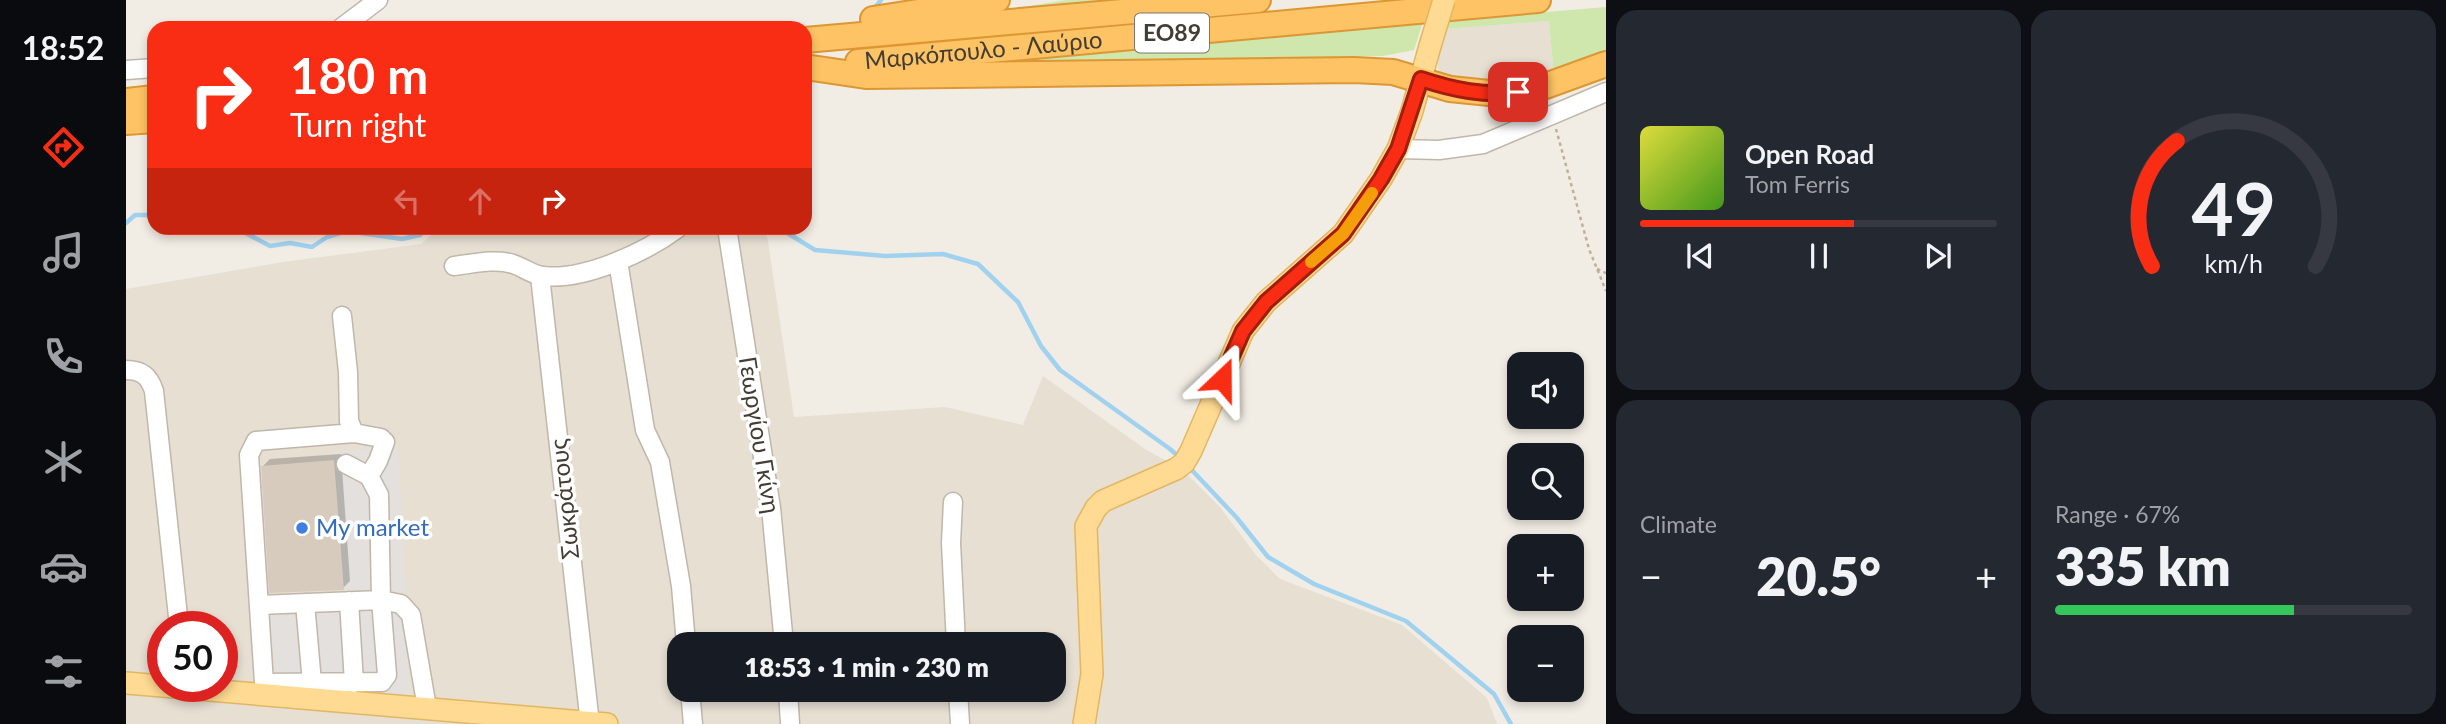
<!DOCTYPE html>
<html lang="en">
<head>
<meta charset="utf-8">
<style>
	:root { --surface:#171b24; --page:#242831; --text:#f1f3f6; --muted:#9ea1a6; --line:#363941; --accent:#f92d14 }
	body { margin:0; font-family:Lato,sans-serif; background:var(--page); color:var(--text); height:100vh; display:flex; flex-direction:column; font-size:26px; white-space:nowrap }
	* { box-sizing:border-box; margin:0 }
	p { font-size:23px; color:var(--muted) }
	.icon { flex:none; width:38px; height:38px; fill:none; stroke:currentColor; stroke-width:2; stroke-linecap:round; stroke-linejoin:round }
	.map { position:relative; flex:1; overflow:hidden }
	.drawer { display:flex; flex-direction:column; gap:10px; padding:10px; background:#0d0f14; width:840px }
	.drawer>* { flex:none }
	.hud { position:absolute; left:21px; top:21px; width:665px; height:214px; border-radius:21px; box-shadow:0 4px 10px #0003; background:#f92d14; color:#fff; overflow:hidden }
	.buttons { position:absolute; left:1381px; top:352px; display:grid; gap:14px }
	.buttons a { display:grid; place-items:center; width:77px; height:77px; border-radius:14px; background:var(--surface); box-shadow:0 4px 10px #0003; font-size:35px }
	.speed { position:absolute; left:21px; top:611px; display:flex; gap:14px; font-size:35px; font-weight:700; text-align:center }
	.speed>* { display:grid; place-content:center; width:91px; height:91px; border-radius:50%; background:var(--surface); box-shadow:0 4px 10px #0003; line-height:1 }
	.speed .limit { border:10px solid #d22; background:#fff; color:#111 }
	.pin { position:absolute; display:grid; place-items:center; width:60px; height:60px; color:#fff; margin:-30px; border-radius:14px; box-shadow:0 4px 10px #0006 }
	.me { position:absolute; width:77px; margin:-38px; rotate:23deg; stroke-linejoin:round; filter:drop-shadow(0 0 5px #0008) }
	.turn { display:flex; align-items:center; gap:24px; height:147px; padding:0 28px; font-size:32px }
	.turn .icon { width:91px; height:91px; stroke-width:2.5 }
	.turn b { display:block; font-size:49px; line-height:60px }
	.lanes { display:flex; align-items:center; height:66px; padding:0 28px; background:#0003; justify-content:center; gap:35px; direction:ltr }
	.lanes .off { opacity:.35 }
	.big { font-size:52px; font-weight:800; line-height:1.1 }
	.drawer .widget { flex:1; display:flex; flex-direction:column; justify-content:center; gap:10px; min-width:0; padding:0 24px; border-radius:21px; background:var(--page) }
	.drawer .dial { align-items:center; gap:0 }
	.dial svg { height:182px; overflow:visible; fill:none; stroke:var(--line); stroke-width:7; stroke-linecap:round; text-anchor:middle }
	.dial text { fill:var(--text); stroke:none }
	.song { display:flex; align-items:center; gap:21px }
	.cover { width:84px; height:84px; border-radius:10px; background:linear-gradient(135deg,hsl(60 70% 55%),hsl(100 70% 35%)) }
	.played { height:7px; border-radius:4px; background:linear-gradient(90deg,var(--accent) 60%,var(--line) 60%) }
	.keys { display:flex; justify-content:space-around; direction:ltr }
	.heat { display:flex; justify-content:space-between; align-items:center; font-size:38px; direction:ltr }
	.charge { height:10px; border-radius:5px; background:linear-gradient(90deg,#34c759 67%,var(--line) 0) }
	.drawer .tiles { flex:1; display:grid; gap:10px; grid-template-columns:repeat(2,1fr) }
	.trip { position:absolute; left:541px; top:632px; width:399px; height:70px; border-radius:21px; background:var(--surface); box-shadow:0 4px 10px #0003; font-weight:800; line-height:70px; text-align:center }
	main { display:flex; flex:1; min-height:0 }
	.tab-bar { display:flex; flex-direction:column; width:126px; justify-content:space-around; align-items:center; background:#090b0e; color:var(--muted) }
	.tab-bar .icon { width:49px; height:49px }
	.tab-bar .active { color:var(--accent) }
	.tab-bar b { font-size:32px; color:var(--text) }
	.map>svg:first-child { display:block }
	.residential { fill:#e6dfd2; fill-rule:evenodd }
	.green { fill:#cfe7ad }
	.parking { fill:#e3e0dd }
	.shadow { fill:#0003 }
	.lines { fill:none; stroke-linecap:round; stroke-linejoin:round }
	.stream { stroke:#a0d2ef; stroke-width:4.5 }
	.building { fill:#d7cbbd }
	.minor-casing { stroke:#c0b7aa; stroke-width:21 }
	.major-casing { stroke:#e3b662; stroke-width:24 }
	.highway-casing { stroke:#dc9734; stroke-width:28 }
	.path { stroke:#bfb098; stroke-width:2.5; stroke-dasharray:3.5 3.5; stroke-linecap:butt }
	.minor { stroke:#fff; stroke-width:18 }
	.major { stroke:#feda92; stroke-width:21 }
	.highway { stroke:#fdc364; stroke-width:24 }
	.major-bridge-casing { stroke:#e3b662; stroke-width:24; stroke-linecap:butt }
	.major-bridge { stroke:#feda92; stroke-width:21 }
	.route-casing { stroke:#a21d0d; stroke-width:18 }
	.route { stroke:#f92d14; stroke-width:12 }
	.slow { stroke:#f59e0b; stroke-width:12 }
	.shop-dot { fill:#3f7fe0; stroke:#fff; stroke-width:2.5 }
	.labels { text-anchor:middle; stroke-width:7; stroke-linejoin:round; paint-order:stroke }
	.shield { fill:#fff; stroke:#7c7771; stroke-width:2 }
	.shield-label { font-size:23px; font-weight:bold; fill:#443d34 }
	.street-label { font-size:24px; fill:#443d34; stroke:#fff }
	.shop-label { font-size:24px; fill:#366cbe; stroke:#fff; text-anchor:start }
</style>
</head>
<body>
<main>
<nav class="tab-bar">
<b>18:52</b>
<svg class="icon active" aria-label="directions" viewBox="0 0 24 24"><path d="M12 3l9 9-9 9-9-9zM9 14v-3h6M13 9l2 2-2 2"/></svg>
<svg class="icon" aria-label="music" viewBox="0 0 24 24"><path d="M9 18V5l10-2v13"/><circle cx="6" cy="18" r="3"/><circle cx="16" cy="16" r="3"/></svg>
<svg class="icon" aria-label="phone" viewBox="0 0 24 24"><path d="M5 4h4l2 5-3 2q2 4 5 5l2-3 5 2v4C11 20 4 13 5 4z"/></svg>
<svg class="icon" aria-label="climate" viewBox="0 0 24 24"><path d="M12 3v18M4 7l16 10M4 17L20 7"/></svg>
<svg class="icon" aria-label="car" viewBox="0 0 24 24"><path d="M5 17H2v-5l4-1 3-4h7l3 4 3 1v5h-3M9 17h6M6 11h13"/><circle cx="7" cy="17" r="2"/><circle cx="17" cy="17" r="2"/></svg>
<svg class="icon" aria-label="filters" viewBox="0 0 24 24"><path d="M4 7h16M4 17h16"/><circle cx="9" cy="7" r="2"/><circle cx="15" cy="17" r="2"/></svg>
</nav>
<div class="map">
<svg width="1480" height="724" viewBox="0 0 1480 724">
	<rect width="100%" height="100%" fill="#f2ede4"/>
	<path class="residential" d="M 1423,21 L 1428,76 L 1356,85 L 1316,75 L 1312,69 L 1312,61 L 1319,29 Z
		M 313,228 L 640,228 L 668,417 L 819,407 L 897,425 L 917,376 L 1019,449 L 1058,471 L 1094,507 L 1130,555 L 1154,579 L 1276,625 L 1361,698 L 1371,724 L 0,724 L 0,289 L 157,262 L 295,244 ZM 37,626 L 96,626 L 96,686 L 37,686 ZM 553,644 L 928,644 L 928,690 L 553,690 Z"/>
	<path class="green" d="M 940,0 L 1072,0 L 781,26 Z
		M 1480,7 L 1480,58 L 1428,76 L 1423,21 L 1319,29 L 1322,20 Z
		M 1297,22 L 1288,50 L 1257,56 L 761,69 Z"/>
	<path class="parking" d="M 272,446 L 284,700 L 132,690 L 127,609 L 219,605 L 207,452 Z"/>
	<path class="shadow" d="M 215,454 L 224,581 L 217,588 L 137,466 L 144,459 Z"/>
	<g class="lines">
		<path class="stream" d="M 747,10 L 755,0
			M 0,223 L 9,215 L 28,215
			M 110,228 L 144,246 L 164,243 L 186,247 L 201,237 L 221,231 L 276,239 L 294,235 L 300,228
			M 653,228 L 689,250 L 759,256 L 817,254 L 852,264 L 892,302 L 915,346 L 934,370 L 1044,449 L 1053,457
			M 1062,466 L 1111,518 L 1142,557 L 1188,584 L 1280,621 L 1368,694 L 1385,724"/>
	</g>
	<path class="building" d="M 208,460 L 218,590 L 143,593 L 135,466 Z"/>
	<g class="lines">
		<g class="minor-casing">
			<path id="minor" d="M 215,28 L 252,0
				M 0,70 L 28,68
				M 1272,149 L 1313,150 L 1357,144 L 1480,92
				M 601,228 L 645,508 L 658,644
				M 492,261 L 519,430 L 534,462 L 555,586 L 560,644
				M 328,266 C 346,264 369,258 387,264 C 397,267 406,275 417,276 C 458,281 520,252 552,228
				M 414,276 L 464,724
				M 216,316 L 222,372 L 223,421 L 228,433 L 255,438 L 259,442 L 252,461 L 243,476
				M 0,370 C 16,370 23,376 28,391 L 53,626
				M 220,464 L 243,476 L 253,495 L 255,600 L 261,675 L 256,682 L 138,683 L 123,455 L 130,441 L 228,433
				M 827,502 L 825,543 L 830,644
				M 223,601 L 228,683
				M 179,603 L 186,683
				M 133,605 L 255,600 L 275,604 L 285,615 L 301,708
				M 564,690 L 567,724
				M 662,690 L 664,724
				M 832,690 L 834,724"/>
		</g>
		<g class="major-casing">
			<path id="major" d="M 0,683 L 481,724
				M 958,724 L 966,674 L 960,526 L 970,508 L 977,501 L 1050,469 L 1058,463 L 1065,451 L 1117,331 L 1140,302 L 1217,234 L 1255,179 L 1272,149 L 1286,111 L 1304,46"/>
		</g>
		<g class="highway-casing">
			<g id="highway">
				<path d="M 747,19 L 871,0"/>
				<path d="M 679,40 L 1132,0"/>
				<path id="s1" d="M 732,62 L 1412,0"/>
				<path d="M 679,67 L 740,76 L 1228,70 L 1267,72 L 1324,89 L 1373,94 L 1411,89 L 1480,64"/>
				<path d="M 0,101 L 28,98"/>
				<path d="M 0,122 L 28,120"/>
			</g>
		</g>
		<path class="path" d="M 1430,129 L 1463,249 L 1480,291
			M 1471,269 L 1480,273"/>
		<use href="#minor" class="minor"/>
		<use href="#major" class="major"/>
		<use href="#highway" class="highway"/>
		<g class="major-bridge-casing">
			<path id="major-bridge" d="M 1304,46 L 1318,0"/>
		</g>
		<use href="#major-bridge" class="major-bridge"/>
	</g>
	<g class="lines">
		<g class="route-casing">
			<path id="route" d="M 1096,379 L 1117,331 L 1140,302 L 1217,234 L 1255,179 L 1272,149 L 1295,79 C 1328,90 1358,96 1392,92"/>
		</g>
		<use href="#route" class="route"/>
		<path class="slow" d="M 1185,262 L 1217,234 L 1246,193"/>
	</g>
	<circle class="shop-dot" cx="176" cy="528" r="7"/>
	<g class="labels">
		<rect class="shield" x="1009" y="13.5" width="74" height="39" rx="5"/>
		<g class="shield-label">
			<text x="1046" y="41">ΕΟ89</text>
		</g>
		<g class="street-label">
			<text dy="8" stroke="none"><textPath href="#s1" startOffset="126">Μαρκόπουλο - Λαύριο</textPath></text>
			<text transform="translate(633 435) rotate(81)" y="8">Γεωργίου Γκίνη</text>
			<text transform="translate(439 499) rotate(-96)" y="8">Σωκράτους</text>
		</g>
		<g class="shop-label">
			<text x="190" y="536">My market</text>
		</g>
	</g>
</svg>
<div class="buttons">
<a><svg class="icon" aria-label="sound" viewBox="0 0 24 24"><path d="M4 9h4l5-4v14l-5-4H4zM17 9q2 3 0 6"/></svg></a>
<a><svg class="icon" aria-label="search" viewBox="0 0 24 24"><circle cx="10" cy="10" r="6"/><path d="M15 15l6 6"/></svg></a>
<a>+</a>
<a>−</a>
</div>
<div class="speed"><div class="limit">50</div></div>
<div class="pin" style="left:1392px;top:92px;background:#d93025"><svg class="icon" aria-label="arrive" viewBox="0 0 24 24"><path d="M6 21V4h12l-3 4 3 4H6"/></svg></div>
<svg class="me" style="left:1096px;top:379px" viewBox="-20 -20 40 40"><path d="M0-17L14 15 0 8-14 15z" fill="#f92d14" stroke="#fff" stroke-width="4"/></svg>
<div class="trip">18:53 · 1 min · 230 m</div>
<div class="hud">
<div class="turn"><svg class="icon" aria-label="right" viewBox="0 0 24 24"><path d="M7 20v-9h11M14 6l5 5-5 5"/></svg><div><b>180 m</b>Turn right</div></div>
<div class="lanes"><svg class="icon off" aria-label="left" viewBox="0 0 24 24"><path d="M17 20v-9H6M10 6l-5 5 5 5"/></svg><svg class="icon off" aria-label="ahead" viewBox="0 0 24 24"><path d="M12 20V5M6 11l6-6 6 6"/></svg><svg class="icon" aria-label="right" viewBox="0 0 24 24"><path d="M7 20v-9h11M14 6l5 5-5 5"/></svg></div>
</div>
</div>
<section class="drawer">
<div class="tiles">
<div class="widget">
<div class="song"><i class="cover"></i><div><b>Open Road</b><p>Tom Ferris</p></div></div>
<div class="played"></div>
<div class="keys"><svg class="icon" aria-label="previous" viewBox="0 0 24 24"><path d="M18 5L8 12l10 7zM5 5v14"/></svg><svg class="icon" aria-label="pause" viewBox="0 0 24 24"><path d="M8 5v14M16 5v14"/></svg><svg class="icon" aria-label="next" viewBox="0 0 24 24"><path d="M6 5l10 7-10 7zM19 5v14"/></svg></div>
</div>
<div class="widget dial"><svg viewBox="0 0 100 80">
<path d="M14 69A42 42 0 1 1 86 69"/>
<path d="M14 69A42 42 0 0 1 25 14" stroke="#f92d14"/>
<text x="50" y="56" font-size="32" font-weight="700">49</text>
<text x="50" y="72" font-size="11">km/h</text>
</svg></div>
<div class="widget"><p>Climate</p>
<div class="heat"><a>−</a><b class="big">20.5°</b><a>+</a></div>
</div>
<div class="widget"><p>Range · 67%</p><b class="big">335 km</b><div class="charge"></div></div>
</div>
</section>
</main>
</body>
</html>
